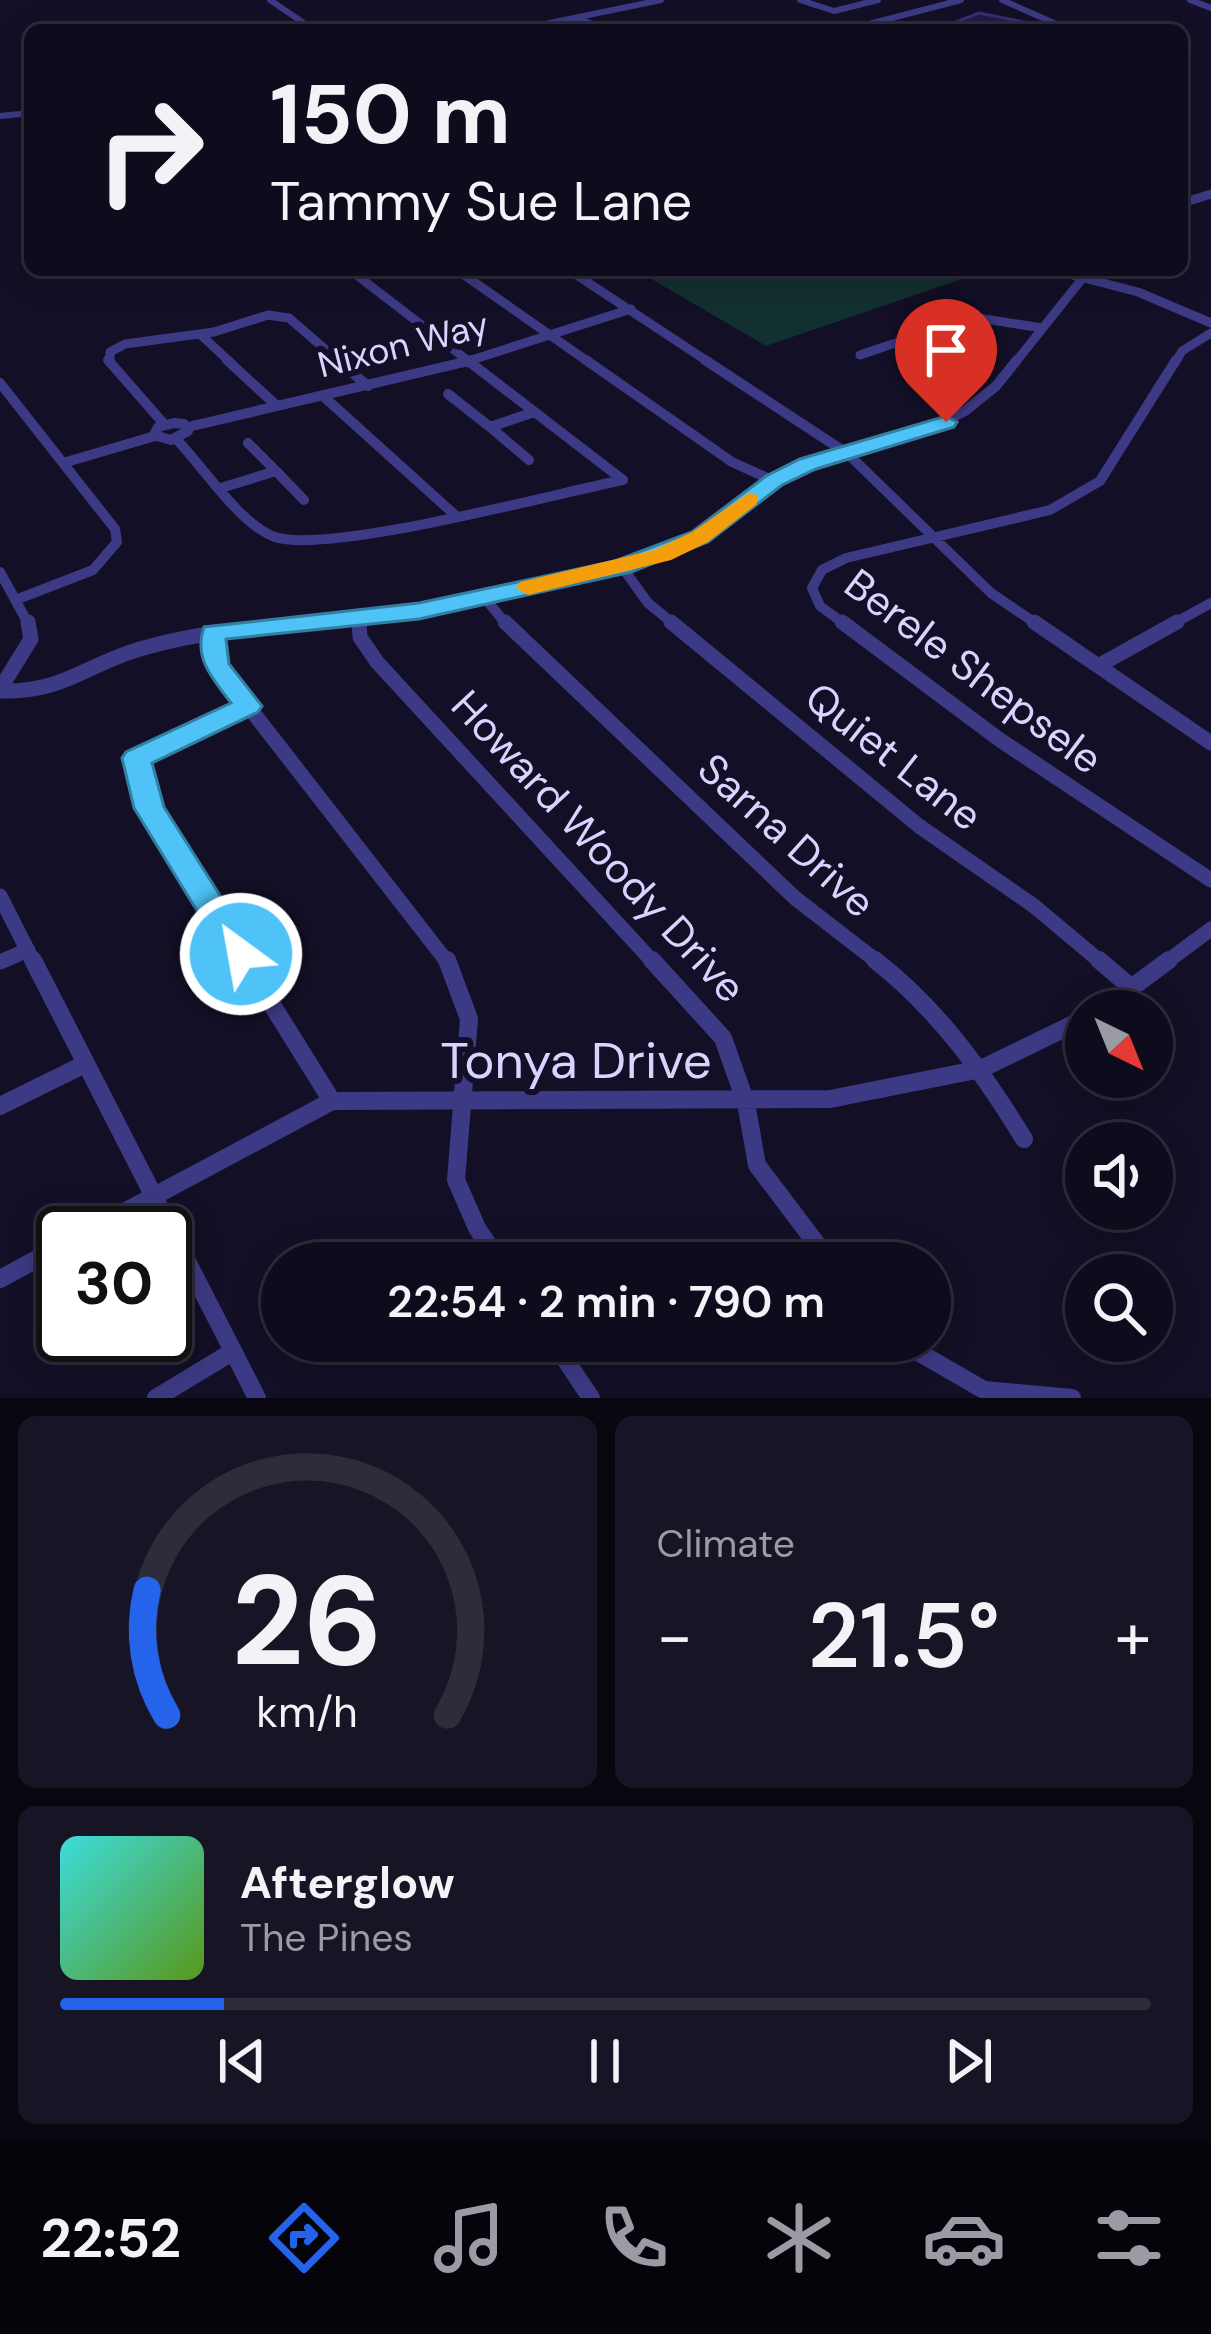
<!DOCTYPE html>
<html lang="en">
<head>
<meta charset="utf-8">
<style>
	:root { --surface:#0e0b1c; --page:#171425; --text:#f1f3f6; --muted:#9b9ba3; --line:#2e2b3b; --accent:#2563eb }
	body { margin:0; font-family:"DM Sans",sans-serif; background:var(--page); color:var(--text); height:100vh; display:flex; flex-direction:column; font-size:45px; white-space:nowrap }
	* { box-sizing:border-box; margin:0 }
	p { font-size:39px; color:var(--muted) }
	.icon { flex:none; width:66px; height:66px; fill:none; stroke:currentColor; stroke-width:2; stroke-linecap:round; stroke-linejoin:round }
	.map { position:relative; height:1398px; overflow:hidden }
	.side { display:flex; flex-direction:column; gap:18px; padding:18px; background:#08060f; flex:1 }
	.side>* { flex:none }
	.banner { position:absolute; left:24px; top:24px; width:1164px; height:252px; border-radius:18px; box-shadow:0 6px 30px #0003,0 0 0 3px var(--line); background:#0e0b1c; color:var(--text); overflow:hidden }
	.needle { width:78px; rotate:137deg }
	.buttons { position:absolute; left:1065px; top:990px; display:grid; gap:24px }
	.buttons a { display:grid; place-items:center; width:108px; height:108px; border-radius:50%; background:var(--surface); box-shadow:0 6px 30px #0003,0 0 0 3px var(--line); font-size:60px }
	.speed { position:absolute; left:36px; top:1206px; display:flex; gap:24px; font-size:60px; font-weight:700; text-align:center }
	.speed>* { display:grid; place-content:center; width:156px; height:156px; border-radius:50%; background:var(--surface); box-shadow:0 6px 30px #0003,0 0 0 3px var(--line); line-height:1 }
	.speed .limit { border:6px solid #111; border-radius:18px; background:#fff; color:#111 }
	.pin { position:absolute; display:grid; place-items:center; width:102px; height:102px; color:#fff; margin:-123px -51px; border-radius:50% 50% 50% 0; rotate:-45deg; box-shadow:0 0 12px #0007 }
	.pin .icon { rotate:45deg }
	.me { position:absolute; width:132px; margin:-66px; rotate:328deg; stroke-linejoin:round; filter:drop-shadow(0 0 9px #0008) }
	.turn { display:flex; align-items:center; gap:42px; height:252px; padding:0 48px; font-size:54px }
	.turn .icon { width:156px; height:156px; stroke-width:2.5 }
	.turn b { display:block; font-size:84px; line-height:102px }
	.big { font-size:90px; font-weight:600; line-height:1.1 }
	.side .card { flex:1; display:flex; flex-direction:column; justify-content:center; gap:18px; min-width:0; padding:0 42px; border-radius:18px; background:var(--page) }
	.side .dial { align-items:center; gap:0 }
	.dial svg { height:312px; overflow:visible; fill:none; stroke:var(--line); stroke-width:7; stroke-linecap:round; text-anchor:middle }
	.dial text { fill:var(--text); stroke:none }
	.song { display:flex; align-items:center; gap:36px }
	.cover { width:144px; height:144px; border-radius:18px; background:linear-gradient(135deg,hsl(180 70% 55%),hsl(90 70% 35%)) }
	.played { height:12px; border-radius:6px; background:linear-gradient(90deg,var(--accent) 15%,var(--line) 15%) }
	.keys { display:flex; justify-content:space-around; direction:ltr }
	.heat { display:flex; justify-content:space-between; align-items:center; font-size:66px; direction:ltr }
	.side .tiles { flex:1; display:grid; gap:18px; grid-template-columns:1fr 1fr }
	.card:last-child { grid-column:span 2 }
	.trip { position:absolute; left:261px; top:1242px; width:690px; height:120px; border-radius:60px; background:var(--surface); box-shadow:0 6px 30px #0003,0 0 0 3px var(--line); font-weight:600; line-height:120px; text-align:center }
	.tabs { display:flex; height:192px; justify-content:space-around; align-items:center; background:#06040b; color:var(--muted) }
	.tabs .icon { width:84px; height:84px }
	.tabs .selected { color:var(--accent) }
	.tabs b { font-size:54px; color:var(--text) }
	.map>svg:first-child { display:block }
	.green { fill:#12302f }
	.building { fill:#241b47; stroke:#3b2d73; stroke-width:3 }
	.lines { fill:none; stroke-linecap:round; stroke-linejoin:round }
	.minor-far4 { stroke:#3d3a85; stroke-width:6 }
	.minor-far3 { stroke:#3d3a85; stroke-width:9 }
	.minor-far2 { stroke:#3d3a85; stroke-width:10 }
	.minor-far1 { stroke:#3d3a85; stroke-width:15 }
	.minor { stroke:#3d3a85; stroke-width:18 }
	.route { fill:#4fc3f7; stroke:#337fa1; stroke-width:3 }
	.slow { fill:#f59e0b }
	.labels { text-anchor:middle; stroke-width:12; stroke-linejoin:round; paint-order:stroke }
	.far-street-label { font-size:36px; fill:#d9d4ff; stroke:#130f26 }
	.street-label { font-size:42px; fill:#d9d4ff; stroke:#130f26 }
	.near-street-label { font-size:51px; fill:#d9d4ff; stroke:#130f26 }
</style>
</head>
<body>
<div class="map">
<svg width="1211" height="1398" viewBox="0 0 1211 1398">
	<rect width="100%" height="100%" fill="#130f26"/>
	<path class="green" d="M 636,270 L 988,270 L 766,346 Z"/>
	<path class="building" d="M 979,13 L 1024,22 L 1007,30 L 935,30 Z"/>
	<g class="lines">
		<path class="minor-far4" d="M 270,0 L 314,30
			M 800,0 L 834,11 L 878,0
			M 1002,0 L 1070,30
			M 1190,0 L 1211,8
			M 579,19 L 608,30
			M 516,30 L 661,0
			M 846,30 L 961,0
			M 0,116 L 30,113"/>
		<path class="minor-far3" d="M 1182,203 L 1211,194
			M 350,270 L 471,363
			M 457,270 L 590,363
			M 569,270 L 710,363
			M 1053,270 L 1138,292 L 1211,323
			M 201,335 L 231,363
			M 860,355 L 972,317 L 1042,328
			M 110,363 L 110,352 L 125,344 L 214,332 L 268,315 L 289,318 L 341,363
			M 462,363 L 631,309
			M 1015,363 L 1089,270
			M 1175,363 L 1182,351 L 1211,333"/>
		<path class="minor-far2" d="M 108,360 L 164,424
			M 227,360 L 277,406
			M 337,360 L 368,386
			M 586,360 L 732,462 L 774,481
			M 705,360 L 848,454 L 991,593 L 1038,625
			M 0,383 L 115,529 L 117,542 L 93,570 L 18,599
			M 448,394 L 490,427
			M 323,396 L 455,515
			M 174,423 L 184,424 L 188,431 L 171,440 L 154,435 L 158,427 Z
			M 188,427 L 473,360
			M 176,439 C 202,465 240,525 275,537 C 328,555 557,493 623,480 L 467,360
			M 529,460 L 490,427 L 534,412
			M 63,463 L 155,436
			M 276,471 L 304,500
			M 224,487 L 276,471 L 248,443
			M 622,567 L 648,603 L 675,625
			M 0,572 L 29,625
			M 484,597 L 507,625
			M 359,617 L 359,625
			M 285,625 L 419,611 L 662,555 L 700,537 L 774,481 L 808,464 L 924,431 L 965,411 L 996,386 L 1017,360
			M 846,625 L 820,606 L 812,588 L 822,570 L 846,558 L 1050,510 L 1100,481 L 1176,360
			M 1171,625 L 1211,603"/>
		<path class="minor-far1" d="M 359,622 L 360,637 L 377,662 L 654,963
			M 505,622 L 795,898 L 879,963
			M 671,622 L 919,826 L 1034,906 L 1102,963
			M 842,622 L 1000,740 L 1211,880
			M 1034,622 L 1211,743
			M 213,633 L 216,665 L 448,963
			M 1098,666 L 1177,622
			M 0,689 L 31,639 L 28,622
			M 0,691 C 63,693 85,665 140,649 C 197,632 254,628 313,622
			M 0,896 L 34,963
			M 0,962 L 28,950
			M 246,963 L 149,808 L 136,758 L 248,706
			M 1165,963 L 1211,929"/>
		<path class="minor" d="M 33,960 L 257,1398
			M 244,960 L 332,1101
			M 447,960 L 469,1019 L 456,1180 L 477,1228 L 500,1263
			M 652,960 L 723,1038 L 746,1103 L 757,1165 L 831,1263
			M 875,960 C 939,1010 982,1071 1024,1139
			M 1099,960 L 1133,989
			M 1100,1011 L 1169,960
			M 0,1106 L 83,1065
			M 85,1233 L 332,1101 L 830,1099 L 981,1069 L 1086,1018
			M 0,1279 L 63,1245
			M 553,1341 L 591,1398
			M 899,1341 L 984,1390 L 1072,1398
			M 156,1398 L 232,1352"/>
	</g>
	<path class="route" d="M 946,416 L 957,422 L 954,427 L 816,469 L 782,485 L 708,542 L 631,572 L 419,619 L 226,639 L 229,664 L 262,706 L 258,712 L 152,763 L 164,807 L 257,954 L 252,963 L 241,967 L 229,963 L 134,808 L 122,758 L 126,752 L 231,703 C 213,679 193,658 204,627 L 419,603 L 615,561 L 692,532 L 766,476 L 800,459 Z"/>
	<path class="slow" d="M 749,493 L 757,495 L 757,504 L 708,542 L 671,560 L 528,595 L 516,588 L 520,582 L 654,550 L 692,532 Z"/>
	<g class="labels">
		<g class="far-street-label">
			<text transform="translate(403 344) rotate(-14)" y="13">Nixon Way</text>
		</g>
		<g class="street-label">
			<text transform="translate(974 671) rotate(37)" y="15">Berele Shepsele</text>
			<text transform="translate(894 756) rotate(38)" y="15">Quiet Lane</text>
			<text transform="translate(787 835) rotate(42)" y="15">Sarna Drive</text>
			<text transform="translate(599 846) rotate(47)" y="15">Howard Woody Drive</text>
		</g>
		<g class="near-street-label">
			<text x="576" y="1078">Tonya Drive</text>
		</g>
	</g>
</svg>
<div class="buttons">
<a><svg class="needle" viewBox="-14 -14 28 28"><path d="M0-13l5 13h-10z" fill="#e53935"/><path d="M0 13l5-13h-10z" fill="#9b9ba3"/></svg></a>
<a><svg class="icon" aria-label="sound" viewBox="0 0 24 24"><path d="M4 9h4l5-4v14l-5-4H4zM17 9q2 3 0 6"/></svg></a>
<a><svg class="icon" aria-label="search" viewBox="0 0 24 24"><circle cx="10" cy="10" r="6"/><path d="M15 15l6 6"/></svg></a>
</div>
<div class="speed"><div class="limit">30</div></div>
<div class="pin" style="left:946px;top:422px;background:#d93025"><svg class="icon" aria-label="arrive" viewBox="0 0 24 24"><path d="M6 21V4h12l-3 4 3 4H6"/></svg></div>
<svg class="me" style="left:241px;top:954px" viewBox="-20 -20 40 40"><circle r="17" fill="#4fc3f7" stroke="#fff" stroke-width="3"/><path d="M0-11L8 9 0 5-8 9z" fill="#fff"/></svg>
<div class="trip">22:54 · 2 min · 790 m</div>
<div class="banner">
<div class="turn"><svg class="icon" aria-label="right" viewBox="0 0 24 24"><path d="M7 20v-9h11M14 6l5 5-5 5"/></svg><div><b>150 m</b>Tammy Sue Lane</div></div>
</div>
</div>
<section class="side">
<div class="tiles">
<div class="card dial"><svg viewBox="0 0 100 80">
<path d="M14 69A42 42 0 1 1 86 69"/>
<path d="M14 69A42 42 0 0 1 9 37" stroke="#2563eb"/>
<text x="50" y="56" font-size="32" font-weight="700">26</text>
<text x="50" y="72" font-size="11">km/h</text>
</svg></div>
<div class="card"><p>Climate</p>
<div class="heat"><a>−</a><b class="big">21.5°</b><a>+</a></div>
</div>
<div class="card">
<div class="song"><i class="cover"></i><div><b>Afterglow</b><p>The Pines</p></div></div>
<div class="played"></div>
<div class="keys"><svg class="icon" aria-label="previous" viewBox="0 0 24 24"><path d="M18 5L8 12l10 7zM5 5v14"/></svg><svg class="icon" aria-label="pause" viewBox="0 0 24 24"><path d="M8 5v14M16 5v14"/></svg><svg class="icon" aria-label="next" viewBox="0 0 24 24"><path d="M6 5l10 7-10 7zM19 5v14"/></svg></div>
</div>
</div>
</section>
<nav class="tabs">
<b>22:52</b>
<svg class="icon selected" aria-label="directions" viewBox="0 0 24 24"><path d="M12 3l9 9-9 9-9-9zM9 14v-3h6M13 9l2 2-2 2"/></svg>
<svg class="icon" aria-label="music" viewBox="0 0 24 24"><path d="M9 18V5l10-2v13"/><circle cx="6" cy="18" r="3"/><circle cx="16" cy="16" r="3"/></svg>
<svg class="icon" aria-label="phone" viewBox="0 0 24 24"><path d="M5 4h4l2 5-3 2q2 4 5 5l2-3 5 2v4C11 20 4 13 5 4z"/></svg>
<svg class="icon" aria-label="climate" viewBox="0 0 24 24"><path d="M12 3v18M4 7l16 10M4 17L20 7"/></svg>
<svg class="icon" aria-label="car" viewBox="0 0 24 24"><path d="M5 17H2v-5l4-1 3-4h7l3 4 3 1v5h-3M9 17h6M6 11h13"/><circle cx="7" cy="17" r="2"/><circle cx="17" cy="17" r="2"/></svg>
<svg class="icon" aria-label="filters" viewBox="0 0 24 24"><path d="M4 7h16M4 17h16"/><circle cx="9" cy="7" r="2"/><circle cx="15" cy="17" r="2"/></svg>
</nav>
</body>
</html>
